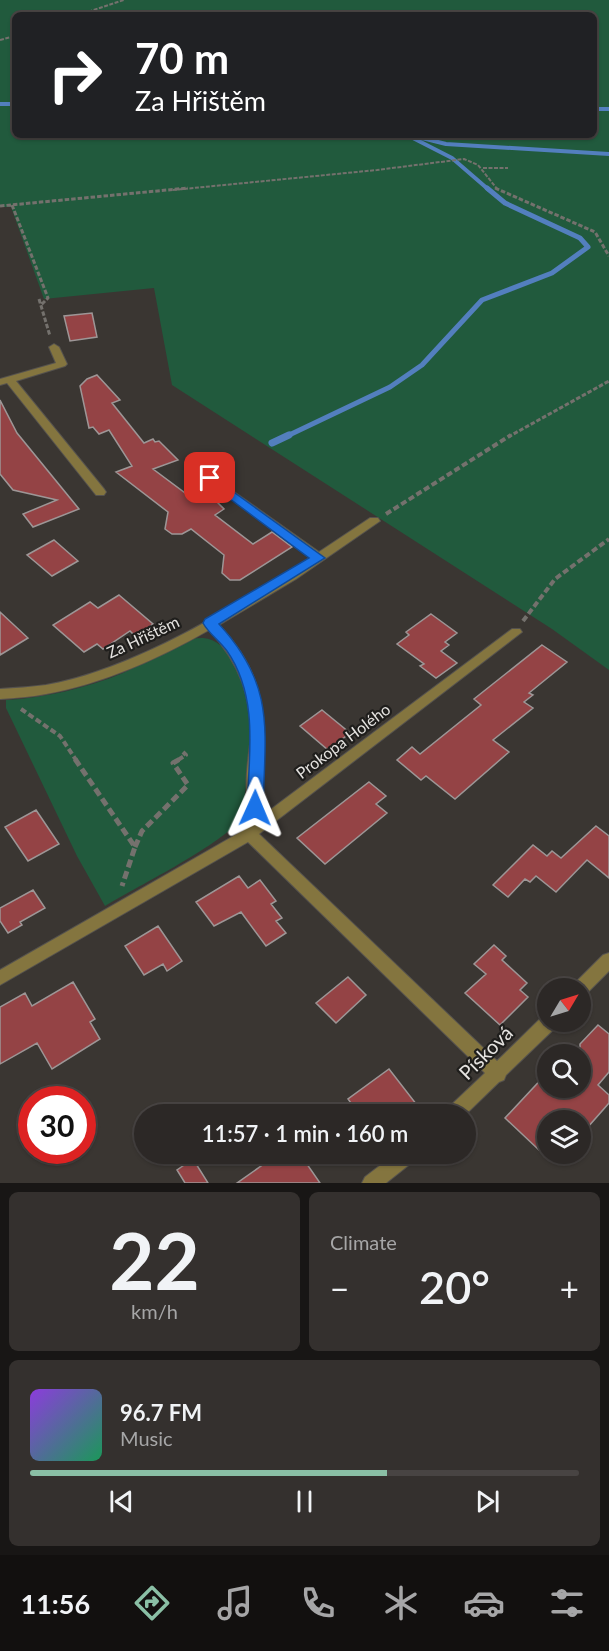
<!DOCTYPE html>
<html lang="en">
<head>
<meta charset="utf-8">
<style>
	:root { --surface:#2c2826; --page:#34302e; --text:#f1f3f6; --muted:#a6a6a7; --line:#484443; --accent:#8abfa5 }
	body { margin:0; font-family:Lato,sans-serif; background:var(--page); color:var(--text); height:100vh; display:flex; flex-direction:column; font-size:22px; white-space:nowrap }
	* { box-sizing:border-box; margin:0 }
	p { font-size:20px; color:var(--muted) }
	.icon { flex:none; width:33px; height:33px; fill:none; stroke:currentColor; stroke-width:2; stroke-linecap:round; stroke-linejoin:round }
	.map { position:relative; height:1183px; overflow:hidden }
	.side { display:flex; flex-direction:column; gap:9px; padding:9px; background:#181615; flex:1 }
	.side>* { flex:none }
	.banner { position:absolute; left:12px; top:12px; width:585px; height:126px; border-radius:9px; box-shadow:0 2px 4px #0004,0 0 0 2px var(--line); background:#202124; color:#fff; overflow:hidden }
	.needle { width:39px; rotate:52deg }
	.fabs { position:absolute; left:537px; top:978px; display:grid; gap:12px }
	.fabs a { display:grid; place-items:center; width:54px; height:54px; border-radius:50%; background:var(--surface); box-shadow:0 2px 4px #0004,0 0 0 2px var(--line); font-size:30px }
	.speed { position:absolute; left:18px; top:1086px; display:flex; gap:12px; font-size:30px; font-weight:700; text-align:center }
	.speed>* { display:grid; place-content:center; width:78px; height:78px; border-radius:50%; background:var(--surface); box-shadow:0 2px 4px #0004,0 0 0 2px var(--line); line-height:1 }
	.speed .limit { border:9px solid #d22; background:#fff; color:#111 }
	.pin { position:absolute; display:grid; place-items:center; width:51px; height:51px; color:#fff; margin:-26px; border-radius:12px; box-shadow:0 3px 9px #0006 }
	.me { position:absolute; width:66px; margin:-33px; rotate:1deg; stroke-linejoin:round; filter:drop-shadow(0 0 4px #0008) }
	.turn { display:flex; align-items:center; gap:21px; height:126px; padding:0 24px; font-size:27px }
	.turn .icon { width:78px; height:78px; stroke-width:2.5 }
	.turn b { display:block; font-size:42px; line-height:51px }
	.big { font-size:45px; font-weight:600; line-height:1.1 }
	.side .tile { flex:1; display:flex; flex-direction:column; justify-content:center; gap:9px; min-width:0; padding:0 21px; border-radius:9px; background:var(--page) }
	.side .dial { align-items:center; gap:0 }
	.dial b { font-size:78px; line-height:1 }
	.song { display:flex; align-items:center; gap:18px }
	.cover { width:72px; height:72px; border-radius:9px; background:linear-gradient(135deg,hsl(270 70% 55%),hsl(150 70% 35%)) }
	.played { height:6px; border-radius:3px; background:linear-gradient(90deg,var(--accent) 65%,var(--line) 65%) }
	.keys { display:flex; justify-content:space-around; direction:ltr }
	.heat { display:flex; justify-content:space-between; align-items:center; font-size:33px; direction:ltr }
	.side .tiles { flex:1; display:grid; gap:9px; grid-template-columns:1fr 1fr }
	.tile:last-child { grid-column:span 2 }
	.trip { position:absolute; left:134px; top:1104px; width:342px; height:60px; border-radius:30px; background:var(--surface); box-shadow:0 2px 4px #0004,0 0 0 2px var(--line); font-weight:600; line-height:60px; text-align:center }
	.menu { display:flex; height:96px; justify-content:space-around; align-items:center; background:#12100f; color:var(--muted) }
	.menu .icon { width:42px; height:42px }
	.menu .on { color:var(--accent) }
	.menu b { font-size:27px; color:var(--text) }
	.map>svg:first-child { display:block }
	.green { fill:#215a3d; fill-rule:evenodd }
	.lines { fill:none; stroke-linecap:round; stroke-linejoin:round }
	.stream-far2 { stroke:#537fbe; stroke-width:4 }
	.stream-far1 { stroke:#537fbe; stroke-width:5 }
	.stream { stroke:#537fbe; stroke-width:7 }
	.building { fill:#944345; stroke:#9d9696; stroke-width:1.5 }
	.minor-casing { stroke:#55524e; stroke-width:2 }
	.path-far3 { stroke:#74716d; stroke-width:2; stroke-dasharray:4 1.5; stroke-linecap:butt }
	.path-far2 { stroke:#74716d; stroke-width:3; stroke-dasharray:4.5 2; stroke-linecap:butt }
	.path-far1 { stroke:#74716d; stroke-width:4; stroke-dasharray:6 3; stroke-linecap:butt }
	.path { stroke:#74716d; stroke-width:5; stroke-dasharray:8 4; stroke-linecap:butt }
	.minor { fill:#84753f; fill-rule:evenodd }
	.route { fill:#1a73e8; stroke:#114b97; stroke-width:1.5 }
	.labels { text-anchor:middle; stroke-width:4.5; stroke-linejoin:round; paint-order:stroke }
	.street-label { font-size:16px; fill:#e5e3e0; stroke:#1f1e1c }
	.near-street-label { font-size:20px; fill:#e5e3e0; stroke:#1f1e1c }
</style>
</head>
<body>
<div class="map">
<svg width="609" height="1183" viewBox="0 0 609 1183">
	<rect width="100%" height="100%" fill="#3a3632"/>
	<path class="green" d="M 0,0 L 609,0 L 609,670 L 552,629 L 172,385 L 154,288 L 44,299 L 11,207 L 0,207 ZM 15,15 L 594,15 L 594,135 L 15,135 Z
		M 203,638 C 231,640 245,682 248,705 C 252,730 249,802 236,823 C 222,844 131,890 105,906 L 77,856 L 6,708 L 6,700 C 44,698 87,688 123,673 C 145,663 178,637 203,638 Z"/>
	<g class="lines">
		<path class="stream-far2" d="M 0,104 L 15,104
			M 594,109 L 609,109
			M 407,135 L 452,158 L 489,190
			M 418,137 L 446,144 L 609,154"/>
		<path class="stream-far1" d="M 285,437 L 390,387 L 422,365 L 482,300 L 552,273 L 588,247 L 580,238 L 505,203 L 487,188"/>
		<path class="stream" d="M 272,443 L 289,435"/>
	</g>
	<path class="building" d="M 92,313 L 97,337 L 70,341 L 64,316 Z
		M 97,375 L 120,400 L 112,403 L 144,443 L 153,439 L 155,442 L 159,441 L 178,460 L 153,469 L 196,501 L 209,494 L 224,509 L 215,515 L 253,544 L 272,532 L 292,547 L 240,580 L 230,580 L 222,573 L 224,555 L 191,529 L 182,534 L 172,534 L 165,529 L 168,512 L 116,472 L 132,466 L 109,430 L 99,434 L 93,427 L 89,428 L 80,386 L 87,379 Z
		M 0,400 L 17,433 L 79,509 L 33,527 L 23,514 L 57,500 L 13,490 L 0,474 Z
		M 54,540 L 78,561 L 52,576 L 27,555 Z
		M 119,595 L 153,624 L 135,636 L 130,631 L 103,649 L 97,644 L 84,652 L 53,625 L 90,602 L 98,608 Z
		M 0,612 L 28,638 L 0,655 Z
		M 431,614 L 457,633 L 445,642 L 449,645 L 441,651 L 457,663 L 436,678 L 420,666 L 424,664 L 397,644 L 409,635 L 406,632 Z
		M 542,645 L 567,662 L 529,693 L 533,695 L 524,702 L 533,708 L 493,740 L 509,752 L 455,799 L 426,776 L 421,780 L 397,760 L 412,747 L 420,754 L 481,705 L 474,699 Z
		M 322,710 L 350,733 L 328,750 L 300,726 Z
		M 369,782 L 386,796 L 376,804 L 387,813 L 325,864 L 297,838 Z
		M 36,810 L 59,844 L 28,861 L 5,827 Z
		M 596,826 L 609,836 L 609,878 L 587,860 L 556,892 L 536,876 L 530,882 L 525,879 L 508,897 L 493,885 L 533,845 L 547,856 L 552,851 L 561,858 Z
		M 239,876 L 248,888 L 260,880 L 276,901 L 271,904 L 282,918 L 276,921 L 286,933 L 266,946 L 241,912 L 214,926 L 196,902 Z
		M 33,890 L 45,908 L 20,922 L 22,925 L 8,933 L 0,921 L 0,908 Z
		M 158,926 L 182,961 L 167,971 L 163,964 L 144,975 L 125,946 Z
		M 494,945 L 506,956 L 502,960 L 527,983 L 520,990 L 528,997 L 500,1025 L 465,993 L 486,974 L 474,964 Z
		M 348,977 L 366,995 L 336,1023 L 316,1003 Z
		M 73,982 L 95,1019 L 90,1022 L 100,1039 L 52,1069 L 37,1043 L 0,1064 L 0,1007 L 25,993 L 32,1006 Z
		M 598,1025 L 609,1034 L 609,1072 L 598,1085 L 609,1095 L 609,1103 L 587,1128 L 580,1120 L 548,1120 L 548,1141 L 539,1150 L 505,1118 L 548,1072 L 548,1088 L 580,1088 L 580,1044 Z
		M 389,1069 L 417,1105 L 405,1114 L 359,1114 L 348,1099 Z
		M 278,1154 L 300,1154 L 320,1183 L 237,1183 Z
		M 193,1159 L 208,1183 L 185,1183 L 177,1170 Z"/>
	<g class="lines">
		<g class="minor-casing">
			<path id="minor" d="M 54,344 L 59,347 L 67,364 L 65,366 L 16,381 L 104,489 L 106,492 L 104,495 L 96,495 L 7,383 L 0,385 L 0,379 L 56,363 L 49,347 Z
				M 210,475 L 319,552 L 370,518 L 378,518 L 380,521 L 296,579 L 219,625 C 253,661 267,699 263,748 C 261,770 258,793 266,813 L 512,629 L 520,629 L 522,632 L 259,834 L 497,1061 L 543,1016 L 548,1015 L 548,1022 L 557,1022 L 555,1028 L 506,1075 L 504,1080 L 499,1082 L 465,1115 L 445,1114 L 448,1108 L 485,1073 L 248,842 L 0,985 L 0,970 L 244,830 L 255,821 C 242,798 247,769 250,744 C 253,699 240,663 209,630 C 160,658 103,684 46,694 C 31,697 15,698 0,699 L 0,689 C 15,688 31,687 46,685 C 135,669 235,607 311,558 L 206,480 L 205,478 Z
				M 609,953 L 609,971 L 586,994 L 580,996 L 580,988 L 572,988 L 574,984 L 603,955 Z
				M 395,1154 L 418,1154 L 415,1160 L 386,1183 L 362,1183 L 365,1177 Z"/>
		</g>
		<path class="path-far3" d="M 78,15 L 124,0
			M 0,40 L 15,36
			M 483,168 L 508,168
			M 173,190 L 377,170 L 464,159 L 478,165 L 498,190"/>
		<path class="path-far2" d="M 495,188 L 595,232 L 609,256
			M 12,205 L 48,298 L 41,305
			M 0,206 L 188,188
			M 39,299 L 50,336
			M 508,437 L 609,381"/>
		<path class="path-far1" d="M 386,514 L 511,435
			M 523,621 L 555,579 L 609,539
			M 21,709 L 60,736 L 76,760
			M 178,760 L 186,755 L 183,752"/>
		<path class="path" d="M 75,759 L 135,847 L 122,886
			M 135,847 L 142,831 L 188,785 L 173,763 L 180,759"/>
		<use href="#minor" class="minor"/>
	</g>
	<path class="route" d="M 210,475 L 325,558 L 219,624 C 276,686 265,731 263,808 L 261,813 L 255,815 L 249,813 L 247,808 C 249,755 259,697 227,651 C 220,641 209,634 203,623 L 205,619 L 309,558 L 206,481 L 204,478 Z"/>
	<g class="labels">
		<g class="street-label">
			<text transform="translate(143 637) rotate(-25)" y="6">Za Hřištěm</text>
			<text transform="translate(343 741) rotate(-37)" y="6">Prokopa Holého</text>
		</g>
		<g class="near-street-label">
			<text transform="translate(486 1053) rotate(-45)" y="7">Písková</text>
		</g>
	</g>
</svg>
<div class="fabs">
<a><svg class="needle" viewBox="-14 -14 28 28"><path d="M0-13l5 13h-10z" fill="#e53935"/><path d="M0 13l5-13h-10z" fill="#a6a6a7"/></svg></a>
<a><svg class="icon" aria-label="search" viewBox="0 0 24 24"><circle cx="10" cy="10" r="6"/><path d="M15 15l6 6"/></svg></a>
<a><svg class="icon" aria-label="layers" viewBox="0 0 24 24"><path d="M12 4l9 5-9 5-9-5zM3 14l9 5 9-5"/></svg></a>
</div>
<div class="speed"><div class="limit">30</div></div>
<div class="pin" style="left:210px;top:478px;background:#d93025"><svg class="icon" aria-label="arrive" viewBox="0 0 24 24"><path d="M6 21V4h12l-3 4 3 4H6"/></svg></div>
<svg class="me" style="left:255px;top:808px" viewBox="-20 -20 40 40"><path d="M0-17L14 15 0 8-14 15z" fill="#1a73e8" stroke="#fff" stroke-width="4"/></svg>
<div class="trip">11:57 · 1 min · 160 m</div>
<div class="banner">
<div class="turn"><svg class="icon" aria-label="right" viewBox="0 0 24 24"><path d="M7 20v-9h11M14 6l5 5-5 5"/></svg><div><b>70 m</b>Za Hřištěm</div></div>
</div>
</div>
<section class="side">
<div class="tiles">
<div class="tile dial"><b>22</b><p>km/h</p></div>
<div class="tile"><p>Climate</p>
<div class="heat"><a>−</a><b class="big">20°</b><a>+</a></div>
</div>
<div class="tile">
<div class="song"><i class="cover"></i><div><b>96.7 FM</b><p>Music</p></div></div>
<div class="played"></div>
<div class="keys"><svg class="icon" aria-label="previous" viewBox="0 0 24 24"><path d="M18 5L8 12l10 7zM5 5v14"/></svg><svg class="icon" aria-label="pause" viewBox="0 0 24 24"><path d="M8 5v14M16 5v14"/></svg><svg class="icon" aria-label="next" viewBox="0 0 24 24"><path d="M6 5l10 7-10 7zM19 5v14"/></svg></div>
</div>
</div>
</section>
<nav class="menu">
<b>11:56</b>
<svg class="icon on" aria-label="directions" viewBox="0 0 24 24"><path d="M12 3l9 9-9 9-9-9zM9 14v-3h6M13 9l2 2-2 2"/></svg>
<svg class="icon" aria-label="music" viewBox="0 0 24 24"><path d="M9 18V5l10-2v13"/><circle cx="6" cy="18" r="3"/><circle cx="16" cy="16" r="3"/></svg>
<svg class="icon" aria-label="phone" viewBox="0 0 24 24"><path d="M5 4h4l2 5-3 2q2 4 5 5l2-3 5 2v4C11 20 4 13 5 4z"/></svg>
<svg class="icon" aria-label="climate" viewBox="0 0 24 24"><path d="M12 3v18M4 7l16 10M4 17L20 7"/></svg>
<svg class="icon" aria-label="car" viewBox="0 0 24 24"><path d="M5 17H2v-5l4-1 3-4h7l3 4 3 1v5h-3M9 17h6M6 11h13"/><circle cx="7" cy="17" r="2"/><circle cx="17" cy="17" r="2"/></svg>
<svg class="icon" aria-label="filters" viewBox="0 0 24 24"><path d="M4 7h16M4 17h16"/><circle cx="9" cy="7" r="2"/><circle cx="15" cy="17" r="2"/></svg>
</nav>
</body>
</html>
